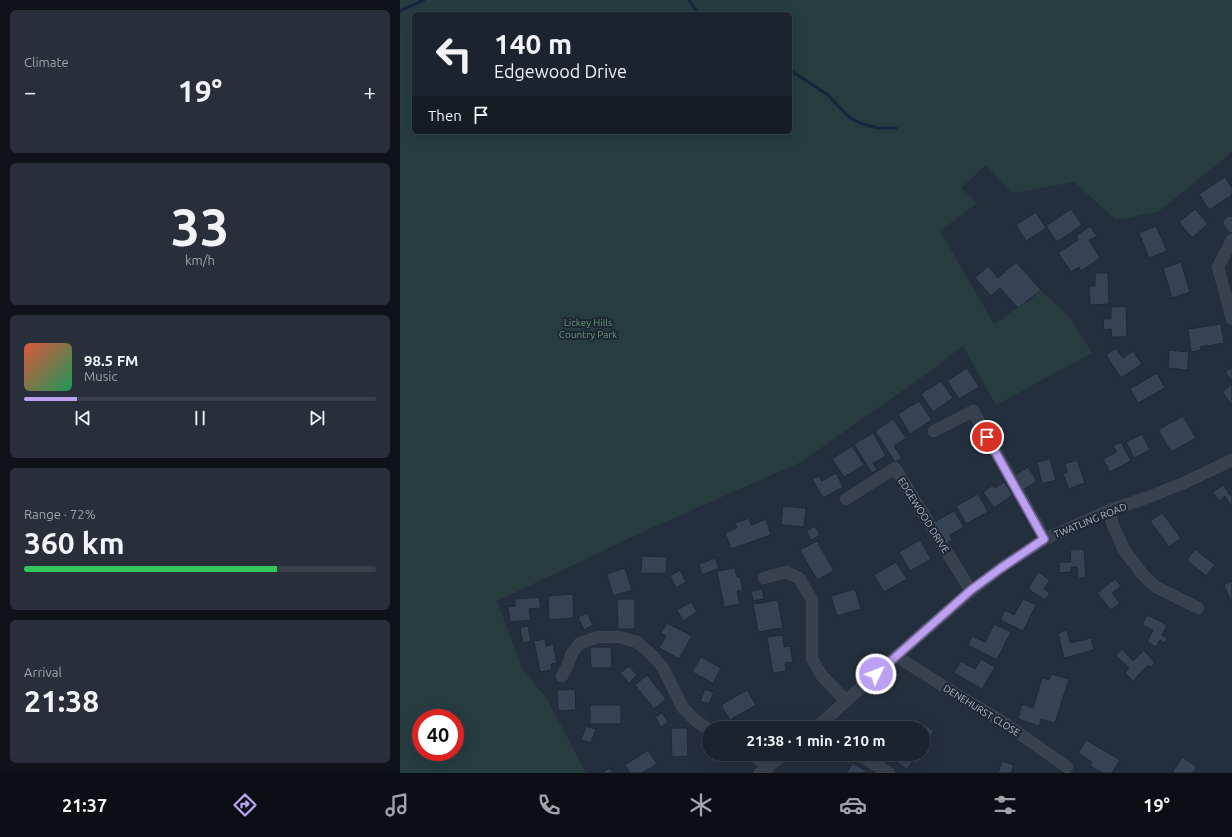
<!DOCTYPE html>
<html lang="en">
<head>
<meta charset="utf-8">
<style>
	:root { --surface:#1b232e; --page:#282f3a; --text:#f1f3f6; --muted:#a0a4aa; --line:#39404a; --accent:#bca0f2 }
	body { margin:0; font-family:Ubuntu,sans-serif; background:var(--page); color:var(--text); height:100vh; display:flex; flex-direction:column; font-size:15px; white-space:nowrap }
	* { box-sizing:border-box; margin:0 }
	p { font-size:13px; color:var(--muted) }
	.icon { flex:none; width:22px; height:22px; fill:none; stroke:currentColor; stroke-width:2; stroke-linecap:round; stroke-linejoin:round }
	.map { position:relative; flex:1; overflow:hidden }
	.sheet { display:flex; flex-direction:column; gap:10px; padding:10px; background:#0f1319; width:400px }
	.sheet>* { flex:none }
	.top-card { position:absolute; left:12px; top:12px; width:380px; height:122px; border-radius:6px; box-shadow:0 4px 16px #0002,0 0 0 1px var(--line); background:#1b232e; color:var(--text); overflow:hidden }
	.speed { position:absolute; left:12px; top:709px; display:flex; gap:8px; font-size:20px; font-weight:700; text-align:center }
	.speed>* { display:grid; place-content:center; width:52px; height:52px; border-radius:50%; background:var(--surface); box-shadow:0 4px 16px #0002,0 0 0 1px var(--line); line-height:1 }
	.speed .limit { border:6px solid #d22; background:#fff; color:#111 }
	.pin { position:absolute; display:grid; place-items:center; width:34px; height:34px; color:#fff; margin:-17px; border:2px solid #fff; border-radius:50%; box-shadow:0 1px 4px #0007 }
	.me { position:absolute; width:44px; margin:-22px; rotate:47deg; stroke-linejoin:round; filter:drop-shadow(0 0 3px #0008) }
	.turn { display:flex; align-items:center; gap:14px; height:84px; padding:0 16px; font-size:18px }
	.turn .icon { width:52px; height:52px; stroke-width:2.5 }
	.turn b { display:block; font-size:28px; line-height:34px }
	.then { display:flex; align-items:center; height:38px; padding:0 16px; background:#0003; gap:8px; font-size:15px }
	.big { font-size:30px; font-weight:700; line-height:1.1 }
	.sheet .widget { flex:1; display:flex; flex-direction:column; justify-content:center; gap:6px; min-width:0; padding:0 14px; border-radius:6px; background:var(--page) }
	.sheet .dial { align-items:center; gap:0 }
	.dial b { font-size:52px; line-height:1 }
	.song { display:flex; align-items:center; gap:12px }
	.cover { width:48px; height:48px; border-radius:6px; background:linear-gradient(135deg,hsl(10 70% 55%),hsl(150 70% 35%)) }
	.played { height:4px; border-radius:2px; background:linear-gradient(90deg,var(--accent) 15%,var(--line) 15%) }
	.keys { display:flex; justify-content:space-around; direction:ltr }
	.heat { display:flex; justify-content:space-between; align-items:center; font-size:22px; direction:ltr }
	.charge { height:6px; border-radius:3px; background:linear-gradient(90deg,#34c759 72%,var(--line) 0) }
	.trip { position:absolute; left:302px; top:721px; width:228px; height:40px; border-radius:20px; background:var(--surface); box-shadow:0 4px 16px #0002,0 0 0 1px var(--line); font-weight:700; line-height:40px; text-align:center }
	.dock { display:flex; height:64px; justify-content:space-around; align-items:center; background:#0b0e12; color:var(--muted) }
	.dock .icon { width:28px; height:28px }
	.dock .selected { color:var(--accent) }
	.dock b { font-size:18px; color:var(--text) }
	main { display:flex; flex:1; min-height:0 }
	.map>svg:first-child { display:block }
	.green { fill:#263c3f; fill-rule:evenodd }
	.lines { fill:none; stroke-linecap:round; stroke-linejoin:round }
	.stream { stroke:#17263c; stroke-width:3 }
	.building { fill:#364354; stroke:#1f2835 }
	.minor-casing { stroke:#414a57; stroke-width:12 }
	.minor { stroke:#38414e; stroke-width:11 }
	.route-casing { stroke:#7a689d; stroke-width:10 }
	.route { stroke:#bca0f2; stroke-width:7 }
	.labels { text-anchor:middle; stroke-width:4; stroke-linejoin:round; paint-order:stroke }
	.park-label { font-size:10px; fill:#6b9a76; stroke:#1d2633 }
	.street-label { font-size:10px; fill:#b4bcc9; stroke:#1d2633 }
</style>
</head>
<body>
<main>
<section class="sheet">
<div class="widget"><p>Climate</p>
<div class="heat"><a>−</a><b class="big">19°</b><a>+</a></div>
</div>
<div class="widget dial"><b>33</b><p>km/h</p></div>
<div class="widget">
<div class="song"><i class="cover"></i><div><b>98.5 FM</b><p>Music</p></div></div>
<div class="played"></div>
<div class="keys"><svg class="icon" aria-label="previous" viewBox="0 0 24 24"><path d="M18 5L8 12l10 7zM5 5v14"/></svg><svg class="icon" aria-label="pause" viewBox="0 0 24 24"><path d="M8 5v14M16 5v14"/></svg><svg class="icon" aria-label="next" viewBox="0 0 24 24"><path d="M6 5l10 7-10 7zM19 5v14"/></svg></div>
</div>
<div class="widget"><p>Range · 72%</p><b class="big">360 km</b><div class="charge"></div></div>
<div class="widget"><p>Arrival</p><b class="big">21:38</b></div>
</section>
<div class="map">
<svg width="832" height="773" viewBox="0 0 832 773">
	<rect width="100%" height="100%" fill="#242f3e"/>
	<path class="green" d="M 0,0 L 832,0 L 832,152 L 758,212 L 716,220 L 674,182 L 613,193 L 586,165 L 561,188 L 577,203 L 540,231 L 594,324 L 618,308 L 641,290 L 671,319 L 692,353 L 596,405 L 563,346 L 529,372 L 401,462 L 247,530 L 97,601 L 122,668 L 147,699 L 186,773 L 0,773 ZM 14,14 L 390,14 L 390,132 L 14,132 ZM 21,718 L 55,718 L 55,752 L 21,752 Z"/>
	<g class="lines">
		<path class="stream" d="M 289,0 L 297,12 L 301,14
			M 0,11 L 24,0
			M 390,70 L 428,95 L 449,117 L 460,123 L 477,128 L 496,128"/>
	</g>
	<path class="building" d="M 825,177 L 832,188 L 832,195 L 809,210 L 799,194 Z
		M 671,209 L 682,225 L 657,242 L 646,226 Z
		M 795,209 L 808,224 L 792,238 L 779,222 Z
		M 636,212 L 646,228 L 626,241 L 616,225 Z
		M 690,226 L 697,236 L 689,240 L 700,258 L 681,271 L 679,267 L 671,272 L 658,253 L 678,240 L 676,236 Z
		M 756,226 L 767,251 L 749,258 L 739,233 Z
		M 616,262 L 641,290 L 618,308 L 600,288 L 591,296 L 575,278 L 588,266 L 598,278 Z
		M 781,262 L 790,292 L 772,298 L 763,268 Z
		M 695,273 L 708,273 L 709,304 L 690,305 L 689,286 L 695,286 Z
		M 726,306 L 727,337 L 712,337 L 711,329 L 704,330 L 703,319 L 711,319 L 711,307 Z
		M 821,324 L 824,343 L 800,347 L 801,350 L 791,352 L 788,329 Z
		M 716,348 L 723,358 L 733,351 L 742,364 L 721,378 L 706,355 Z
		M 769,350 L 789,352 L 787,370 L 768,368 Z
		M 832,367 L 832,381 L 825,372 Z
		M 567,368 L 579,387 L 559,399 L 547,381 Z
		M 757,373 L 765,388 L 738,403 L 730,389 Z
		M 541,381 L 553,398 L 533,412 L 521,394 Z
		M 832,384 L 832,405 L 822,392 Z
		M 519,401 L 532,420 L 510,434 L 498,414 Z
		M 783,416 L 796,438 L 771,452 L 758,430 Z
		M 493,419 L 506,438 L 494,446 L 502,458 L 495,462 L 475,431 Z
		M 473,433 L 486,456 L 473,463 L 477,470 L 472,473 L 454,444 Z
		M 742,434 L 750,450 L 734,458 L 726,442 Z
		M 721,442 L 731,461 L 710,472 L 703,459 L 717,452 L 713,446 Z
		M 452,446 L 464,465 L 444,477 L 432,459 Z
		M 650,459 L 656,480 L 642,484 L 637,462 Z
		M 677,460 L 685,483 L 669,489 L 663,474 L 667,472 L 665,464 Z
		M 628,467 L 637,481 L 623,490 L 614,476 Z
		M 436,473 L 443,487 L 423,498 L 412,479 L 419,476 L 422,481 Z
		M 604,482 L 613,495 L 594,508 L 583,492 L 593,485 L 595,488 Z
		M 823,485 L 830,495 L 832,494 L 832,507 L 825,496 L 819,501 L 813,492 Z
		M 578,494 L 588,512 L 566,524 L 556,506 Z
		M 383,506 L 406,508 L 404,527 L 381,525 Z
		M 554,511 L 564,527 L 550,535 L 552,540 L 546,543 L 534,522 Z
		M 762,513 L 781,538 L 769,547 L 750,521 Z
		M 349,518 L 351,525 L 366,519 L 371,535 L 331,549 L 325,533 L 337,528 L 335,523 Z
		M 415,526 L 420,535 L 411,540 L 406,531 Z
		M 520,540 L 531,559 L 510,571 L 499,552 Z
		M 417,541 L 434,571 L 417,580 L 400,550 Z
		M 684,549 L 686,578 L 678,578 L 677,567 L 671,567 L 671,572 L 659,573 L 659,562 L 671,562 L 670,550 Z
		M 795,549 L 815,565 L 806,576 L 787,560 Z
		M 242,556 L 267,557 L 266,574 L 241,573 Z
		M 315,558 L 319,568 L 302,575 L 299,564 Z
		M 496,562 L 507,579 L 484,592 L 474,575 Z
		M 225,568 L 232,590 L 213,596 L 207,574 Z
		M 335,568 L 337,577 L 340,577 L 343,590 L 337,591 L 340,604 L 324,607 L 317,571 Z
		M 280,570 L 286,582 L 276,588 L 270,576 Z
		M 638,572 L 650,580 L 644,589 L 650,593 L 645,600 L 628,589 Z
		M 715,579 L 721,586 L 712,593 L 720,603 L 711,610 L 697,593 Z
		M 832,581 L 832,604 L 824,585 Z
		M 362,589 L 364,599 L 353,601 L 351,591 Z
		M 455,589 L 461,609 L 437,616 L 431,596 Z
		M 173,594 L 174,618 L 149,620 L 148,596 Z
		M 139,597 L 141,608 L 129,609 L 131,620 L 110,622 L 108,607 L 115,606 L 115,599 Z
		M 217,599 L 235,599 L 235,629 L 218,629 Z
		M 623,599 L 636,605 L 623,631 L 600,620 L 605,610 L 614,615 Z
		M 378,600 L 383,628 L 358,632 L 353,604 Z
		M 291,602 L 297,612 L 283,621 L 277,610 Z
		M 187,613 L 193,625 L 184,630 L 178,617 Z
		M 747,615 L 767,625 L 762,635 L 767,638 L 767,639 L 764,643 L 760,640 L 756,647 L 747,642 L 753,630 L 742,625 Z
		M 267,623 L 292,636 L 279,659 L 259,648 L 266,636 L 261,633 Z
		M 594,624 L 611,632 L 597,660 L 568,645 L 572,636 L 585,642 Z
		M 128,626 L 131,641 L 123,643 L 120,628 Z
		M 667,630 L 670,643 L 691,638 L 694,650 L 664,658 L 658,633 Z
		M 383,635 L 384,647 L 390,646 L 393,662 L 385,663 L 386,671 L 373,673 L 367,637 Z
		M 145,639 L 146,646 L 153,644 L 157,663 L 151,664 L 152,670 L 140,672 L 134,641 Z
		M 190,647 L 211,647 L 212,668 L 191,668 Z
		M 722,649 L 733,661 L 744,650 L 754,662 L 754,664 L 752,667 L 750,667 L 748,665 L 733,681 L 725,673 L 729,668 L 716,655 Z
		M 301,657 L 321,668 L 313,683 L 292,672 Z
		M 581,659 L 595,667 L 582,689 L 554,673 L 561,661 L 575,669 Z
		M 229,666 L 237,675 L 229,683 L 220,673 Z
		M 651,674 L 669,679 L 655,723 L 641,719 L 639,726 L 618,719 L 622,704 L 633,708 L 642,678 L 649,680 Z
		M 247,675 L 266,699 L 254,709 L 235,685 Z
		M 175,689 L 176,710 L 158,711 L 157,690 Z
		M 305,689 L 314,692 L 309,704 L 300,701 Z
		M 347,690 L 356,705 L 330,720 L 321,705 Z
		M 190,705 L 221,705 L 221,724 L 190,724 Z
		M 262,713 L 268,722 L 261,727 L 255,717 Z
		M 515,719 L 534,731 L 523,746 L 523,728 L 509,728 Z
		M 186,726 L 196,729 L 191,743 L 181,740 Z
		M 271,728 L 287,728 L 288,756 L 272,757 Z
		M 686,740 L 720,760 L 712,773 L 703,773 L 690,766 L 692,762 L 678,753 Z
		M 248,750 L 257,764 L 242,773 L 230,773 L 225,765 Z
		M 491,754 L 518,754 L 507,769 L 489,757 Z
		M 782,757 L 797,767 L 793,773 L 772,773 Z
		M 602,761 L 614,765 L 611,773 L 598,773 Z
		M 453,763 L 466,771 L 465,773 L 446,773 Z
		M 210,768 L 213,773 L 201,773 Z"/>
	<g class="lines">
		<g class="minor-casing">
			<path id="minor" d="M 830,223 L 832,226
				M 832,240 L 818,267 L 832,319
				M 534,431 L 573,411 L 645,539
				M 446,499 L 495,468 L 571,591
				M 710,510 L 712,523 L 724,550 L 743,575 L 756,587 L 798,608
				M 364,578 L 386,572 L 399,578 L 412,600 L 412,659 L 422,676 L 446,701
				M 496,656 L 564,699 L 603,722 L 667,767
				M 162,676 L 167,667 L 172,653 L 180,643 L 198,637 L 219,637 L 237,642 L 253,656 L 263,668 L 283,708 L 295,720 L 309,730
				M 416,728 L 496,656 L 571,591 L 601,568 L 645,539 L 710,510 L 749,497 L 786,482 L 832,460
				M 351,754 L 369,767
				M 458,754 L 489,773
				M 360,773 L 384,754"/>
		</g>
		<use href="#minor" class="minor"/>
	</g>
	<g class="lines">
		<g class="route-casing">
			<path id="route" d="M 476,674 L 571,590 L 601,568 L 644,539 L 587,437"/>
		</g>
		<use href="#route" class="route"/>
	</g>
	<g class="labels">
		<g class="park-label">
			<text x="188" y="326">Lickey Hills<tspan x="188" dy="12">Country Park</tspan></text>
		</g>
		<g class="street-label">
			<text transform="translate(524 515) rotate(58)" y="4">EDGEWOOD DRIVE</text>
			<text transform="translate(690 520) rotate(-22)" y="4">TWATLING ROAD</text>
			<text transform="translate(582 710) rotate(32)" y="4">DENEHURST CLOSE</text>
		</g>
	</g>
</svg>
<div class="speed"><div class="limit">40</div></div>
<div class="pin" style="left:587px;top:437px;background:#d93025"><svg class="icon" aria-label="arrive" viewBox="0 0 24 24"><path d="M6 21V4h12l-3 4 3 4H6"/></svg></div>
<svg class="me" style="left:476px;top:674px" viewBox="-20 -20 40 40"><circle r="17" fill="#bca0f2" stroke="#fff" stroke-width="3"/><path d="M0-11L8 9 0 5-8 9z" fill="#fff"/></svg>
<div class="trip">21:38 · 1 min · 210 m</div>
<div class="top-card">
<div class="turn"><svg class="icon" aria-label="left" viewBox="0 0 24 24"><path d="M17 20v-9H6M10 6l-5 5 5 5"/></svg><div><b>140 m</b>Edgewood Drive</div></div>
<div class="then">Then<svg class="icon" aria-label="arrive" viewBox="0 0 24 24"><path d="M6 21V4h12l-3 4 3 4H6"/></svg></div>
</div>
</div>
</main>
<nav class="dock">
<b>21:37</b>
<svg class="icon selected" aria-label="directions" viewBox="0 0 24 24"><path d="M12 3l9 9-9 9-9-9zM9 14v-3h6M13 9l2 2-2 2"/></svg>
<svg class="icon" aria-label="music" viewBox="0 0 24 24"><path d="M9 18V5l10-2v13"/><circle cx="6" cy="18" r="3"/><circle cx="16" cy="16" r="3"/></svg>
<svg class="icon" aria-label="phone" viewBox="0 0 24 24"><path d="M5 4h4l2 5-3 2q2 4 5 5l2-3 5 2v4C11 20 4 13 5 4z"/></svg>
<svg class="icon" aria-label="climate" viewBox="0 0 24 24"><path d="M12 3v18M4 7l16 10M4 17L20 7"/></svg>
<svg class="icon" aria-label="car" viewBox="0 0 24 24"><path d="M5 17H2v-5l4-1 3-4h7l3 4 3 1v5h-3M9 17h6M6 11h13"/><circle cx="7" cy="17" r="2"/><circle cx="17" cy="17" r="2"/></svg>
<svg class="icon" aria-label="filters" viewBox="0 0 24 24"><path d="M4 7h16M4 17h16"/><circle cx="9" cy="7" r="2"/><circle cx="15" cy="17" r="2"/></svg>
<b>19°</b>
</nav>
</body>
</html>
